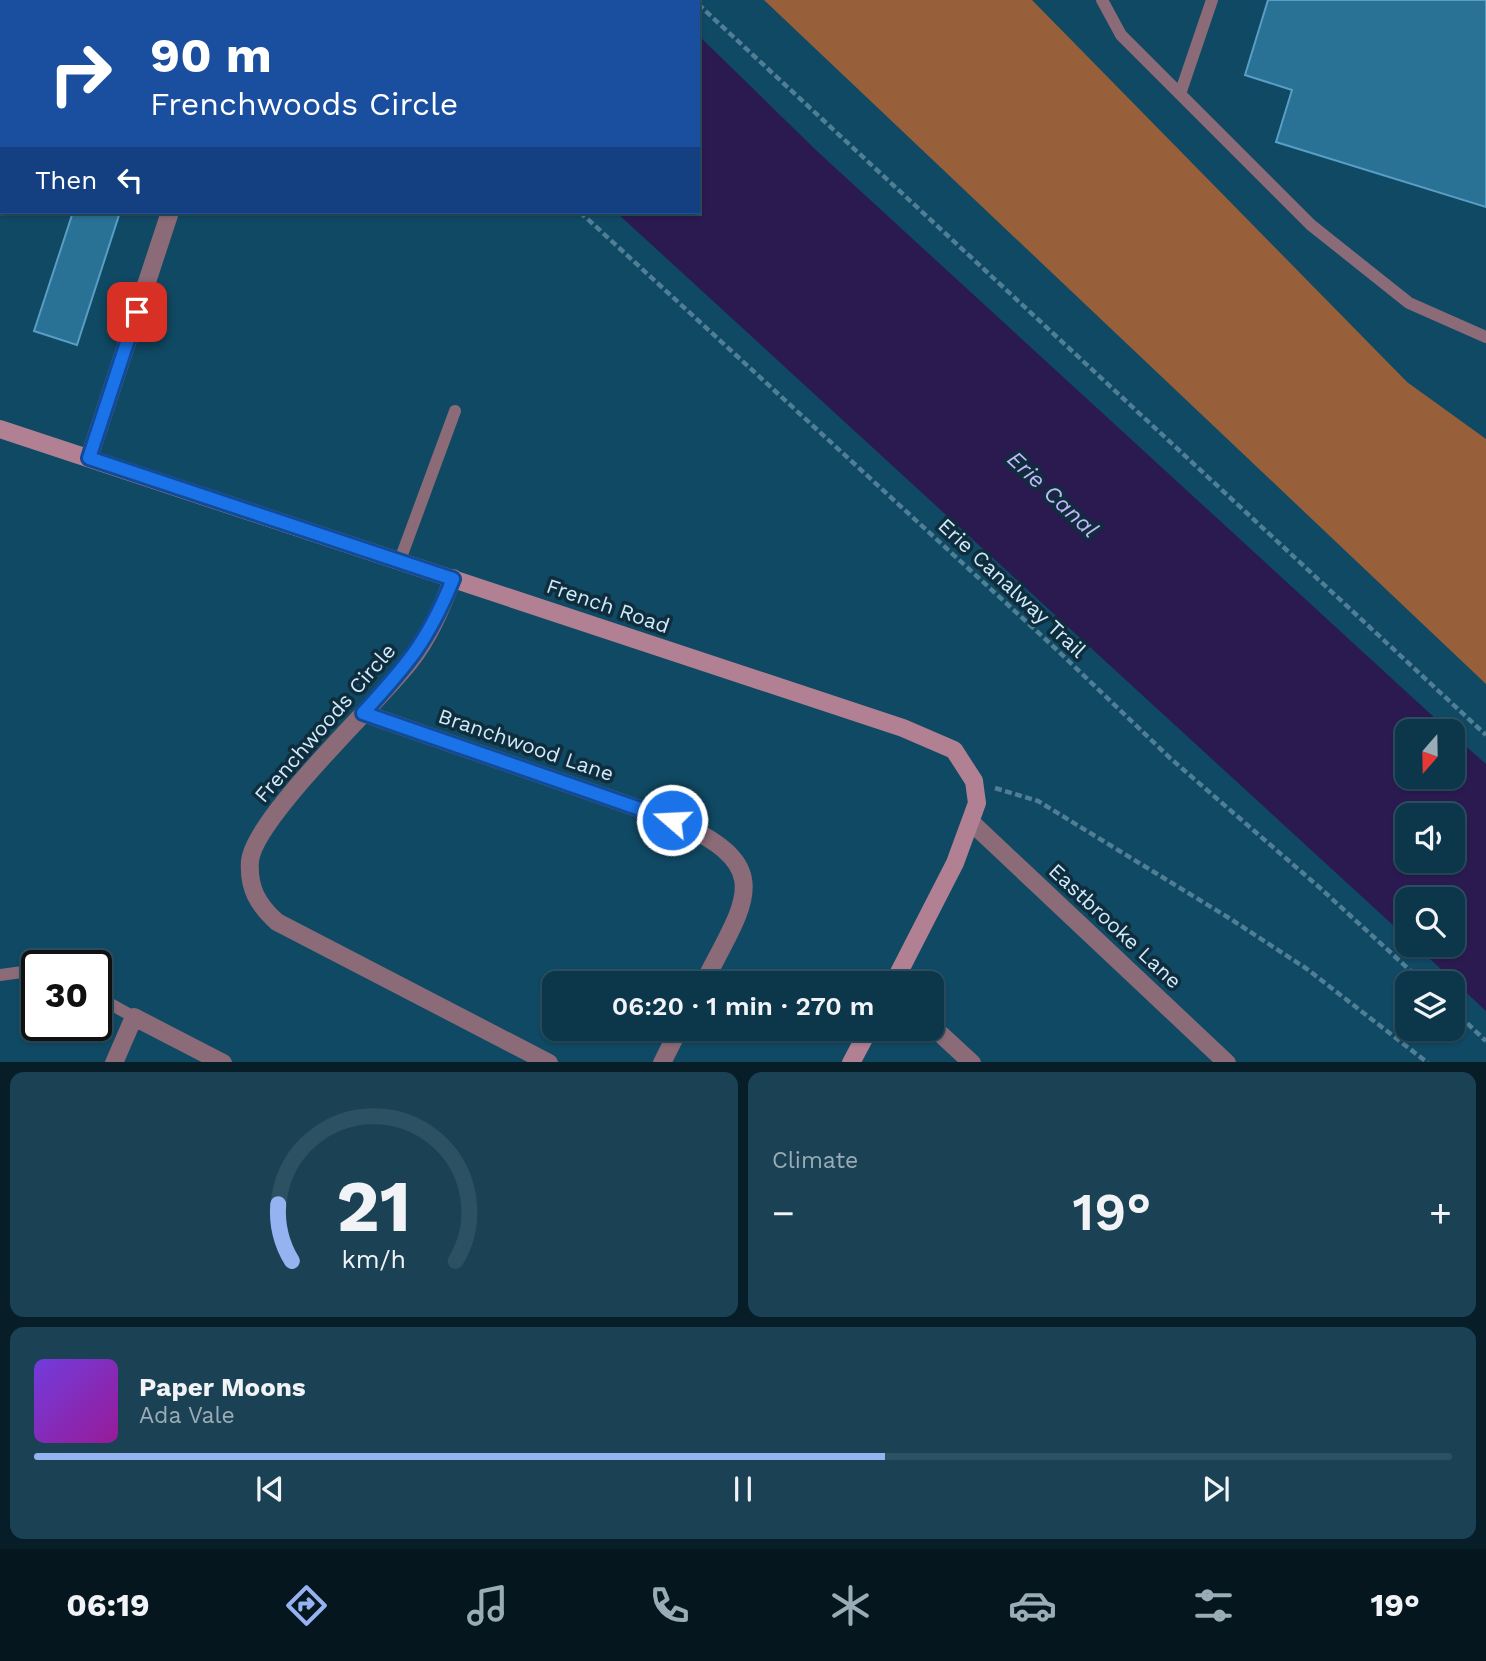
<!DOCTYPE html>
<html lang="en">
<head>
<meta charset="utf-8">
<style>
	:root { --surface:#0c374a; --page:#1a4254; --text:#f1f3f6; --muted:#9aacb5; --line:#2c5162; --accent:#95b2f1 }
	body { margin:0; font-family:"Work Sans",sans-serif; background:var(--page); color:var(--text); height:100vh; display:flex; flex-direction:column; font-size:26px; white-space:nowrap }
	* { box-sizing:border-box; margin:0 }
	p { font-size:23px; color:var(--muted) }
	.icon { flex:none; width:38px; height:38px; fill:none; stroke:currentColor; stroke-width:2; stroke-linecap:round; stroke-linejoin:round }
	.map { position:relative; height:1062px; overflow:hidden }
	.sheet { display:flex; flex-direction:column; gap:10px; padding:10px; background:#071e29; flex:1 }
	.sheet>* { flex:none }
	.hud { position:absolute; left:0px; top:0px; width:700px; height:214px; box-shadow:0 2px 5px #0004,0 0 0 2px var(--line); background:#1a4fa0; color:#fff; overflow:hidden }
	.needle { width:46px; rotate:200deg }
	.tools { position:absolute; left:1395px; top:719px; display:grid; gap:14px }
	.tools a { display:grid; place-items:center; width:70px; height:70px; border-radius:14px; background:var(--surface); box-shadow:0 2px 5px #0004,0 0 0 2px var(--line); font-size:35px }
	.speed { position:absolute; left:21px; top:950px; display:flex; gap:14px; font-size:35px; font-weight:700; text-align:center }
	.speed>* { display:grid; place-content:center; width:91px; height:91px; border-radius:50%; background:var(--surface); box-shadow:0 2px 5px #0004,0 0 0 2px var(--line); line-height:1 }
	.speed .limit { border:4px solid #111; border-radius:10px; background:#fff; color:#111 }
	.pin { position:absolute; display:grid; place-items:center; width:60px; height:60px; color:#fff; margin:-30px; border-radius:14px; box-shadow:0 4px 10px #0006 }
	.me { position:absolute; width:77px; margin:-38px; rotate:289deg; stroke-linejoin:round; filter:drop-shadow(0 0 5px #0008) }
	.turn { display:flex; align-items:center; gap:24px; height:147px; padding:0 35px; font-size:32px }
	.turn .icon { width:91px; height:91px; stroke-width:2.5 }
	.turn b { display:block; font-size:49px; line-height:60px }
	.then { display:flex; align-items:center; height:66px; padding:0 35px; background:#0003; gap:14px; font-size:26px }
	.big { font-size:52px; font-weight:600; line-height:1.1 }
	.sheet .tile { flex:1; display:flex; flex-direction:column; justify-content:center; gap:10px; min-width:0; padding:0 24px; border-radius:14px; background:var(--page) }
	.sheet .dial { align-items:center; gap:0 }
	.dial svg { height:182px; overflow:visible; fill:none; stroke:var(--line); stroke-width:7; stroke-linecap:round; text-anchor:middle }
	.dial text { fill:var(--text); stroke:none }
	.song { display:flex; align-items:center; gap:21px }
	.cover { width:84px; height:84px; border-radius:10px; background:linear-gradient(135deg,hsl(260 70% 55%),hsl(300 70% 35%)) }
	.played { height:7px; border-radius:4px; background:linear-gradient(90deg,var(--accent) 60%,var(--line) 60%) }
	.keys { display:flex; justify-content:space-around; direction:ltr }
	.heat { display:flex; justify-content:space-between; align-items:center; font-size:38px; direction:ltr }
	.sheet .tiles { flex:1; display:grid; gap:10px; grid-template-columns:1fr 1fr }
	.tile:last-child { grid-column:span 2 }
	.trip { position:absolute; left:542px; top:971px; width:402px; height:70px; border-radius:14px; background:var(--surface); box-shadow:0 2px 5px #0004,0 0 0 2px var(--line); font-weight:600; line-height:70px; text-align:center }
	.menu { display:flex; height:112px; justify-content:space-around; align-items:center; background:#05161e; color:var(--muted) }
	.menu .icon { width:49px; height:49px }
	.menu .active { color:var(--accent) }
	.menu b { font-size:32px; color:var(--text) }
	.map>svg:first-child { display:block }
	.green { fill:#97603a }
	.water { fill:#2b1a50; fill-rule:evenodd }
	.building { fill:#297195; stroke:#599ec4; stroke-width:2 }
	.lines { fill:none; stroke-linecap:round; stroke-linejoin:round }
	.path { stroke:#4f7e95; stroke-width:4.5; stroke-dasharray:7 3.5; stroke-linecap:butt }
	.lane { stroke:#8a6b77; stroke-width:12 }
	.street { stroke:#8a6b77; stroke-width:18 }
	.secondary { stroke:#b18093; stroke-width:18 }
	.route-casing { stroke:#114b97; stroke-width:18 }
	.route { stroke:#1a73e8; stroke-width:12 }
	.labels { text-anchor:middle; stroke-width:7; stroke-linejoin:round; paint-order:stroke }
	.street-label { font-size:21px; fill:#d0ebfb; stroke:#0f2d3c }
	.water-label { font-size:23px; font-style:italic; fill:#c4b5fc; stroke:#0f2d3c }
</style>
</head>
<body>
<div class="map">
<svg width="1486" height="1063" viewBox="0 0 1486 1063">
	<rect width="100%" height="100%" fill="#104963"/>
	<path class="green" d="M 764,0 L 1032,0 L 1407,382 L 1486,439 L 1486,684 Z"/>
	<path class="water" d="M 390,0 L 660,0 L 662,2 L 392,2 Z
		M 698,35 L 818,152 L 1449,731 L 1407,732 L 1407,777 L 1452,777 L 1453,735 L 1486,764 L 1486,1011 L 1415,945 L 1452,945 L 1452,900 L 1407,900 L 1407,938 L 616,212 L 698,212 ZM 1407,816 L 1452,816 L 1452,861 L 1407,861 Z"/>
	<path class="building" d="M 1268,0 L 1486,0 L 1486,207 L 1276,142 L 1292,90 L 1245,75 Z
		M 73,212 L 120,212 L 77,345 L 34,331 Z"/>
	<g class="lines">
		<path class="path" d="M 352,0 L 353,2
			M 698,4 L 1486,735
			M 580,212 L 1055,648 L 1170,758 L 1319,887 L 1425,984
			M 995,788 L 1038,801 L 1229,918 L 1307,969 L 1428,1063
			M 1452,1009 L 1486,1041"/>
		<path class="lane" d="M 1102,0 L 1121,35 L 1311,225 L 1409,303 L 1486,337
			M 1180,94 L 1212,0
			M 400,560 L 455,411
			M 0,975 L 37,970
			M 96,996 L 134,1017"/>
		<path class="street" d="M 0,62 L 2,62
			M 89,458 L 170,212
			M 453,578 C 441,609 429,638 409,663 C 378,703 254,818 250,861 C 248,888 258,905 277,922 L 549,1063
			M 363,713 L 672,820 C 779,866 746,900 703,984
			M 971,822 L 1227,1063
			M 933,1027 L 972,1063
			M 114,1063 L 134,1017 L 223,1063
			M 662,1063 L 679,1029"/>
		<path class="secondary" d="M 0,429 L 903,728 L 954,750 L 974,781 L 977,803 L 955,863 L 893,984
			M 851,1063 L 869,1029"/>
	</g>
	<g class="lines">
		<g class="route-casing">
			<path id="route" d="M 137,312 L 89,458 L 453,579 C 428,641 408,664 363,713 L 672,820"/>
		</g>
		<use href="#route" class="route"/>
	</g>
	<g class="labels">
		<g class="street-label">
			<text transform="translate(1012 588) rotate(43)" y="7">Erie Canalway Trail</text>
			<text transform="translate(608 606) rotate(19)" y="7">French Road</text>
			<text transform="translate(325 723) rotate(-49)" y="7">Frenchwoods Circle</text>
			<text transform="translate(526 745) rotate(19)" y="7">Branchwood Lane</text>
			<text transform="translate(1115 926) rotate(43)" y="7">Eastbrooke Lane</text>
		</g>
		<g class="water-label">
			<text transform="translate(1053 494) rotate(43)" y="8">Erie Canal</text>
		</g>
	</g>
</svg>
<div class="tools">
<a><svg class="needle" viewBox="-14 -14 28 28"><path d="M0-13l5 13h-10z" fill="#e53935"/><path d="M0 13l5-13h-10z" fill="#9aacb5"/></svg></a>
<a><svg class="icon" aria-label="sound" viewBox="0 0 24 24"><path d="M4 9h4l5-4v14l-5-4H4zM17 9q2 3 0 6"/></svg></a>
<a><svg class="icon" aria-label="search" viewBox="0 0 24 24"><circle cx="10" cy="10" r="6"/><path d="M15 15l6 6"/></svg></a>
<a><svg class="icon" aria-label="layers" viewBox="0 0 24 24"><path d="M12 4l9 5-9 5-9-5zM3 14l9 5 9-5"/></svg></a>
</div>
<div class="speed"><div class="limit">30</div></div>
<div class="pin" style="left:137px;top:312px;background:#d93025"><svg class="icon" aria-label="arrive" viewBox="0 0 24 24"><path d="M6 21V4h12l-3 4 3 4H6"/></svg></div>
<svg class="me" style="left:672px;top:820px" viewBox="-20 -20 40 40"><circle r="17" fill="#1a73e8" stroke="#fff" stroke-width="3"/><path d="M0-11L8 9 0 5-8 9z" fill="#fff"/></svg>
<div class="trip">06:20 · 1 min · 270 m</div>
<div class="hud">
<div class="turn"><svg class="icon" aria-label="right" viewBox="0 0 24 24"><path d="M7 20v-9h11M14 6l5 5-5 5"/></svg><div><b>90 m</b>Frenchwoods Circle</div></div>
<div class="then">Then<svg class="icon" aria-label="left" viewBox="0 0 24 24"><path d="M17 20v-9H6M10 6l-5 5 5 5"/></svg></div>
</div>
</div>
<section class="sheet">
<div class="tiles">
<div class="tile dial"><svg viewBox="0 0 100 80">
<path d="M14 69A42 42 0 1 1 86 69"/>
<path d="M14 69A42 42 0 0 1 8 44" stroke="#95b2f1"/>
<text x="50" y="56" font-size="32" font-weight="700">21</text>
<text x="50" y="72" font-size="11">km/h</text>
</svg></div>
<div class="tile"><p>Climate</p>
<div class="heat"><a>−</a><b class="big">19°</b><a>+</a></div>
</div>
<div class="tile">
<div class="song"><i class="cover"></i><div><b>Paper Moons</b><p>Ada Vale</p></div></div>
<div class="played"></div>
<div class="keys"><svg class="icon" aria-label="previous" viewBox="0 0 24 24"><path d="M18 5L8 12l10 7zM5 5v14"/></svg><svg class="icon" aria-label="pause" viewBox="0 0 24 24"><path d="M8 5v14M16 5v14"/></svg><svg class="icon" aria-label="next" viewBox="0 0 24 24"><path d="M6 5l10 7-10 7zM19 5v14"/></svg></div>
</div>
</div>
</section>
<nav class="menu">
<b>06:19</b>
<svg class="icon active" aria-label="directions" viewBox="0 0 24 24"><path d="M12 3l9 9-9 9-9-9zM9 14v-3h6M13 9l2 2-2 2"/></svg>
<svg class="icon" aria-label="music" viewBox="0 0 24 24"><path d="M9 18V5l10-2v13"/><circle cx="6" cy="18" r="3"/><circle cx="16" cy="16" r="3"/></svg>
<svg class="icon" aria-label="phone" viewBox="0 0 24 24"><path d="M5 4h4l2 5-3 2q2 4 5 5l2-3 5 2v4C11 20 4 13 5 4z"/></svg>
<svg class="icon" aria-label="climate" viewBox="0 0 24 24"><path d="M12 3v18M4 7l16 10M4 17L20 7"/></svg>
<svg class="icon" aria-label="car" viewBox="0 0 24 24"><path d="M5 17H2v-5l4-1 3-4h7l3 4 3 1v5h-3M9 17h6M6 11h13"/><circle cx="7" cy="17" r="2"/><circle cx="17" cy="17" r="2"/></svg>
<svg class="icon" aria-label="filters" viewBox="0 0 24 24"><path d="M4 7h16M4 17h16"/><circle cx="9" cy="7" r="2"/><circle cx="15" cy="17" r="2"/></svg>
<b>19°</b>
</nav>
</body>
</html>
